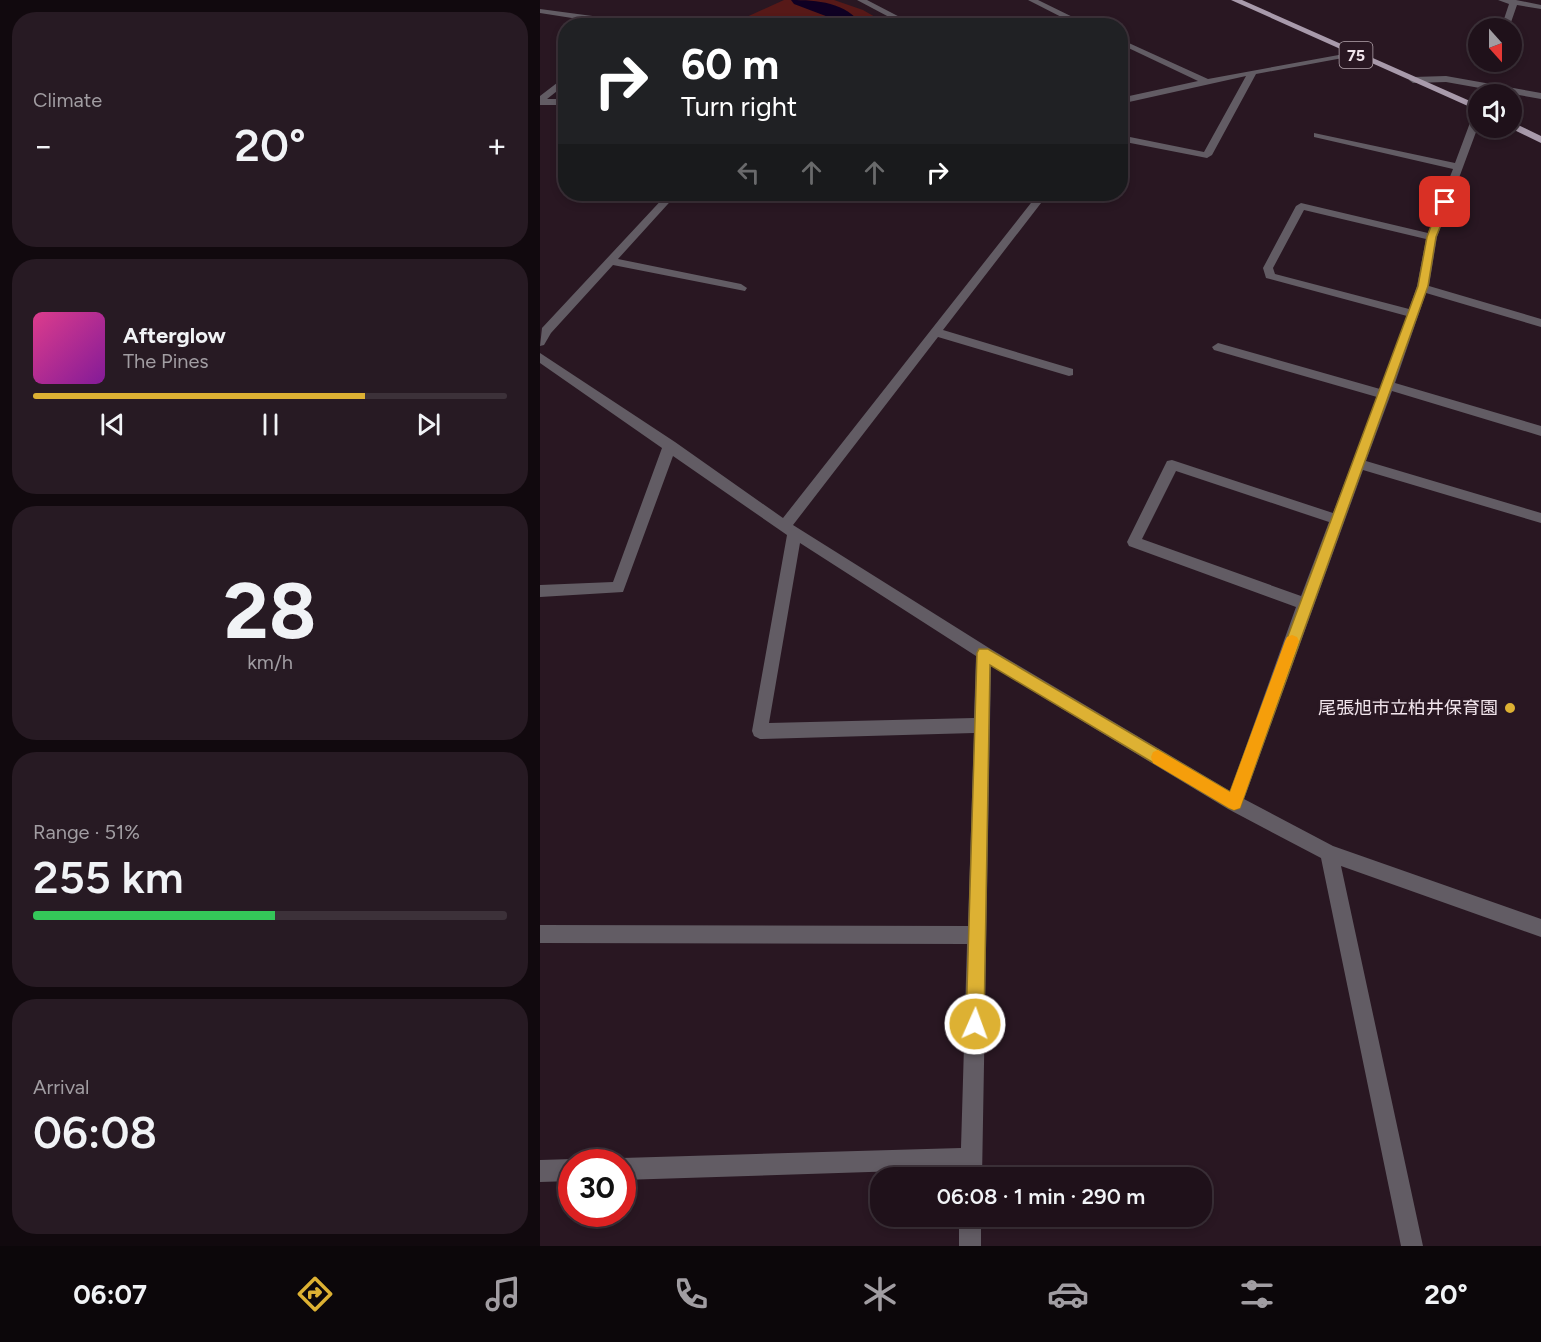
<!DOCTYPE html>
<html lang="en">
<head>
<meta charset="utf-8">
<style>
	:root { --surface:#1f111a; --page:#271a23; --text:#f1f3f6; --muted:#a19da2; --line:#3c3139; --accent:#ddb133 }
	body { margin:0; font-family:Figtree,"Noto Sans JP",sans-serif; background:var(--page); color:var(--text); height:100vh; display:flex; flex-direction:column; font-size:22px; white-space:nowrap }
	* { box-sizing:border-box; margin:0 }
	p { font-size:20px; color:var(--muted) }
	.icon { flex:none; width:33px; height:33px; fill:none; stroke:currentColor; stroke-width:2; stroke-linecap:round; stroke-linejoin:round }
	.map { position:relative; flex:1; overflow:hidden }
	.drawer { display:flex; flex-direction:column; gap:12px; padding:12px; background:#11090e; width:540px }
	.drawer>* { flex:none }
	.banner { position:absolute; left:18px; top:18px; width:570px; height:183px; border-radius:24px; box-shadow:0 3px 9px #0003,0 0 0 2px var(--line); background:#202124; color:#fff; overflow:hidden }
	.needle { width:39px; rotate:159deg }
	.tools { position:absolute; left:928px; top:18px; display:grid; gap:12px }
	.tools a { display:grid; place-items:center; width:54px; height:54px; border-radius:50%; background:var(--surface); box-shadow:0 3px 9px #0003,0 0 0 2px var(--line); font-size:30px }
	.speed { position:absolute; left:18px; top:1149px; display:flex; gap:12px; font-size:30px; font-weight:700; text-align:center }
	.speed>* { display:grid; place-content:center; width:78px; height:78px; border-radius:50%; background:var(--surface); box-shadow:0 3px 9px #0003,0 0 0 2px var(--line); line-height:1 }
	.speed .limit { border:9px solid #d22; background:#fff; color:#111 }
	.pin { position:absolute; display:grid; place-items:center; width:51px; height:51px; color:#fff; margin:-26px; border-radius:12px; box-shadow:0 3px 9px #0006 }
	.me { position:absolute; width:66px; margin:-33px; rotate:2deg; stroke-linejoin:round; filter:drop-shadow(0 0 4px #0008) }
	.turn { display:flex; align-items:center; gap:21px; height:126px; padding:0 24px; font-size:27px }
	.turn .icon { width:78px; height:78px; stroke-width:2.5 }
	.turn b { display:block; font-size:42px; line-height:51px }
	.lanes { display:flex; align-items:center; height:57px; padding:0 24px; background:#0003; justify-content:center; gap:30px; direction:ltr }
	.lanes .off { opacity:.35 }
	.big { font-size:45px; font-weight:600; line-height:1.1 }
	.drawer .widget { flex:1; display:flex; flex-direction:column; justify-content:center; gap:9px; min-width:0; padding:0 21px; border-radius:24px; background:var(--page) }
	.drawer .dial { align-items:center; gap:0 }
	.dial b { font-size:78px; line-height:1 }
	.song { display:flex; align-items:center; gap:18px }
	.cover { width:72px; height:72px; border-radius:9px; background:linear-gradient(135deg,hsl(330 70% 55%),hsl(290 70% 35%)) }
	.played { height:6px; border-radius:3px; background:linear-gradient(90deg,var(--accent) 70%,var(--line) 70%) }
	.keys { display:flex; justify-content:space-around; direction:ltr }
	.heat { display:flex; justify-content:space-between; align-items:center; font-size:33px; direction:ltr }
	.charge { height:9px; border-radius:4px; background:linear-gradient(90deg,#34c759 51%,var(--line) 0) }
	.trip { position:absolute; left:330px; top:1167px; width:342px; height:60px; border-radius:24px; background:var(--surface); box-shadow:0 3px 9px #0003,0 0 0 2px var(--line); font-weight:600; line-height:60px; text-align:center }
	.menu { display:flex; height:96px; justify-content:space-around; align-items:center; background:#0c070a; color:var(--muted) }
	.menu .icon { width:42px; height:42px }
	.menu .selected { color:var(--accent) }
	.menu b { font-size:27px; color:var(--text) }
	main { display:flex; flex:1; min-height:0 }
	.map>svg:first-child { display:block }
	.green { fill:#571918 }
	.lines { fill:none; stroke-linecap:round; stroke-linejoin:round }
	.canal { fill:#0f0023; fill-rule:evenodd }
	.minor { fill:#625c64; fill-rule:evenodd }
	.major { fill:#a89aab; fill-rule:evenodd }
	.route { fill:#ddb133; stroke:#907321; stroke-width:1.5 }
	.slow { fill:#f59e0b }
	.poi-dot { fill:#ddb133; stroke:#291722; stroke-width:2 }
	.labels { text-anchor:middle; stroke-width:6; stroke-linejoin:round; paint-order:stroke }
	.shield { fill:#291722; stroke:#b5a7af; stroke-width:1.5 }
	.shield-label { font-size:16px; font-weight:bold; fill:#f1e5ec }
	.poi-label { font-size:18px; fill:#f1e5ec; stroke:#291722; text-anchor:end }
</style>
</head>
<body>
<main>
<section class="drawer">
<div class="widget"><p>Climate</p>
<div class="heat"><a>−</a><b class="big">20°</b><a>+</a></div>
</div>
<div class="widget">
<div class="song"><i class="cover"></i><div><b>Afterglow</b><p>The Pines</p></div></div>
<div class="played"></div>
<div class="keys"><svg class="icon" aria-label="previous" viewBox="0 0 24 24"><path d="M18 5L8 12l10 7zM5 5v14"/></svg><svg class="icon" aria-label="pause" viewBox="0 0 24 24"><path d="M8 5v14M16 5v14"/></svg><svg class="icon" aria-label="next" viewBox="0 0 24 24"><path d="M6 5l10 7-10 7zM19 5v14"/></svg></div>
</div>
<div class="widget dial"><b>28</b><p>km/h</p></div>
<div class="widget"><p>Range · 51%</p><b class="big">255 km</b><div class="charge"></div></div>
<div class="widget"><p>Arrival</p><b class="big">06:08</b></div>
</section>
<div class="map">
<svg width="1001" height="1246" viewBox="0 0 1001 1246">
	<rect width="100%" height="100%" fill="#291722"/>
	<path class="green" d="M 244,0 L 294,0 L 323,10 L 349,25 L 189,25 Z"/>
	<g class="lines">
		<path class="canal" d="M 251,0 C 277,0 306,2 323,26 L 300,26 L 291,18 L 254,4 Z"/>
		<path class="minor" d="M 317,0 L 327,0 L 377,26 L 366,26 Z
			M 488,0 L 498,0 L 551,26 L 539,26 Z
			M 958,0 L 976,0 L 1001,5 L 1001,9 L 977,5 L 969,28 L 961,28 L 969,4 Z
			M 0,9 L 90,21 L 94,23 L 92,26 L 83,26 L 0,13 Z
			M 580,39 L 668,79 L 815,52 L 819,55 L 716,74 L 672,155 L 667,158 L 580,141 L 580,135 L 664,152 L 706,76 L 580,104 L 580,98 L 658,81 L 580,44 Z
			M 26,76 L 26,84 L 7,99 L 26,99 L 26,105 L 0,105 L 0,96 Z
			M 906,76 L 1001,93 L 1001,99 L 906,82 L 873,83 L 869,80 L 873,77 Z
			M 939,109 L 939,124 L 897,237 L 889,286 L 1001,319 L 1001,327 L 886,293 L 855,383 L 1001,426 L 1001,436 L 852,391 L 826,461 L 1001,513 L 1001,523 L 823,470 L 704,799 L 793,846 L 1001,919 L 1001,937 L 801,866 L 883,1246 L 861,1246 L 781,858 L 688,809 L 451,666 L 442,1178 L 420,1178 L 421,1169 L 82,1180 L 82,1162 L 74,1162 L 82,1158 L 421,1148 L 427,944 L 0,943 L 0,925 L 428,926 L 434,733 L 220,739 L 214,736 L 212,731 L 247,535 L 133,456 L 83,592 L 0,597 L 0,585 L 73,582 L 122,448 L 0,363 L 0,353 L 135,442 L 243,518 L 498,194 L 508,194 L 403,330 L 533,369 L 533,375 L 529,376 L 398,337 L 253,525 L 449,648 L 690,791 L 756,607 L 589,546 L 587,542 L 627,461 L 632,460 L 793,513 L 837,397 L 674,350 L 672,347 L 678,343 L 840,389 L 867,316 L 726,278 L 723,268 L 756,206 L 761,203 L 888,233 L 913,169 L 774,137 L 774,133 L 915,163 L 934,112 ZM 764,210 L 886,239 L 877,286 L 869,309 L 735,274 L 733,268 ZM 636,471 L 789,522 L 761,596 L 602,539 ZM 260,543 L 436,656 L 434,718 L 229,723 Z
			M 127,194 L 137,194 L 78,259 L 201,284 L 207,288 L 205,291 L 73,265 L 11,333 L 4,345 L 0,346 L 2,328 Z
			M 32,1159 L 40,1162 L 32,1162 L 32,1181 L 0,1182 L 0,1160 Z
			M 419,1216 L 441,1216 L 441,1246 L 419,1246 Z"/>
		<path class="major" d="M 691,0 L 702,0 L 939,105 L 939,111 Z
			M 972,122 L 1001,136 L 1001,143 L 970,128 L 972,128 Z"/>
	</g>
	<path class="route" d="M 905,199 L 910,202 L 896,237 L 888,286 L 700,808 L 694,810 L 689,808 L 450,665 L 444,1024 L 442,1030 L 435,1033 L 429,1030 L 426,1024 L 437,653 L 439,649 L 448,649 L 690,792 L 878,286 L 887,237 L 900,202 Z"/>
	<path class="slow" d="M 752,635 L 757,637 L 759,641 L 700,808 L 694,810 L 689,808 L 613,763 L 611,757 L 613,752 L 618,750 L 690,792 L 745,641 L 747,637 Z"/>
	<circle class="poi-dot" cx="970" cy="708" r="6"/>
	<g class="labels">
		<rect class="shield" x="799.5" y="42" width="33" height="26" rx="4.5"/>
		<g class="shield-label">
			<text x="816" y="61">75</text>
		</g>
		<g class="poi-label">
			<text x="958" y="714">尾張旭市立柏井保育園</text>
		</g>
	</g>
</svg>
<div class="tools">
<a><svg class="needle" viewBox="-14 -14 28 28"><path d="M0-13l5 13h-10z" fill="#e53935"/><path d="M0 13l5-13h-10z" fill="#a19da2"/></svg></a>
<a><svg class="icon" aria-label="sound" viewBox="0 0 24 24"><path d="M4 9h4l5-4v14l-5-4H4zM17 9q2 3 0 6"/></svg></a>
</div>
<div class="speed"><div class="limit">30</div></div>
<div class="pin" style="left:905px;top:202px;background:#d93025"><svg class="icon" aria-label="arrive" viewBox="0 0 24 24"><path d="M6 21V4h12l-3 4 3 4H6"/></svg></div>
<svg class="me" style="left:435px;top:1024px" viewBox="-20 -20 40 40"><circle r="17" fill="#ddb133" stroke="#fff" stroke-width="3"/><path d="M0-11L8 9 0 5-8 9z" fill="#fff"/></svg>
<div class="trip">06:08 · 1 min · 290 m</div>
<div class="banner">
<div class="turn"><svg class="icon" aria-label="right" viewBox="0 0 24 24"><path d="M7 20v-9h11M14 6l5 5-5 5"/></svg><div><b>60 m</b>Turn right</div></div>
<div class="lanes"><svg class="icon off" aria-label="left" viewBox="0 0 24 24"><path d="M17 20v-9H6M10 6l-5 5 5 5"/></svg><svg class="icon off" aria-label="ahead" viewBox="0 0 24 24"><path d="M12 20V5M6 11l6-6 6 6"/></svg><svg class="icon off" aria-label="ahead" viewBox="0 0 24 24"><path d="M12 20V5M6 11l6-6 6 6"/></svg><svg class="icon" aria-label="right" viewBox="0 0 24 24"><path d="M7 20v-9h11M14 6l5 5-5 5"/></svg></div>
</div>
</div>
</main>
<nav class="menu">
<b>06:07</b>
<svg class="icon selected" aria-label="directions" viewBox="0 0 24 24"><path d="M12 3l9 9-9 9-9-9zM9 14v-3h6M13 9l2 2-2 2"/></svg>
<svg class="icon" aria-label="music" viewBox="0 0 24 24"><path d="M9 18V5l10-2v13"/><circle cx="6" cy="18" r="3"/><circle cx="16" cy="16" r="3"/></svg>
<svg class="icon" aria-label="phone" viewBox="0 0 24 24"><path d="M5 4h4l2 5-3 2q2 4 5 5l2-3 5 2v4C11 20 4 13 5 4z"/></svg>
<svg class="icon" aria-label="climate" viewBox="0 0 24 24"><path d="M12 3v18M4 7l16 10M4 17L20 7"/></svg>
<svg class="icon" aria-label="car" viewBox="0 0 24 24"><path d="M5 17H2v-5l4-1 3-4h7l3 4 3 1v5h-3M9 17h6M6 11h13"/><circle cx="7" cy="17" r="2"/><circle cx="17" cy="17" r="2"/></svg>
<svg class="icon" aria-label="filters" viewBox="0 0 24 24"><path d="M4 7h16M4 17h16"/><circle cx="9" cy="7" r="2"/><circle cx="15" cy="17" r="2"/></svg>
<b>20°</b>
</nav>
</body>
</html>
